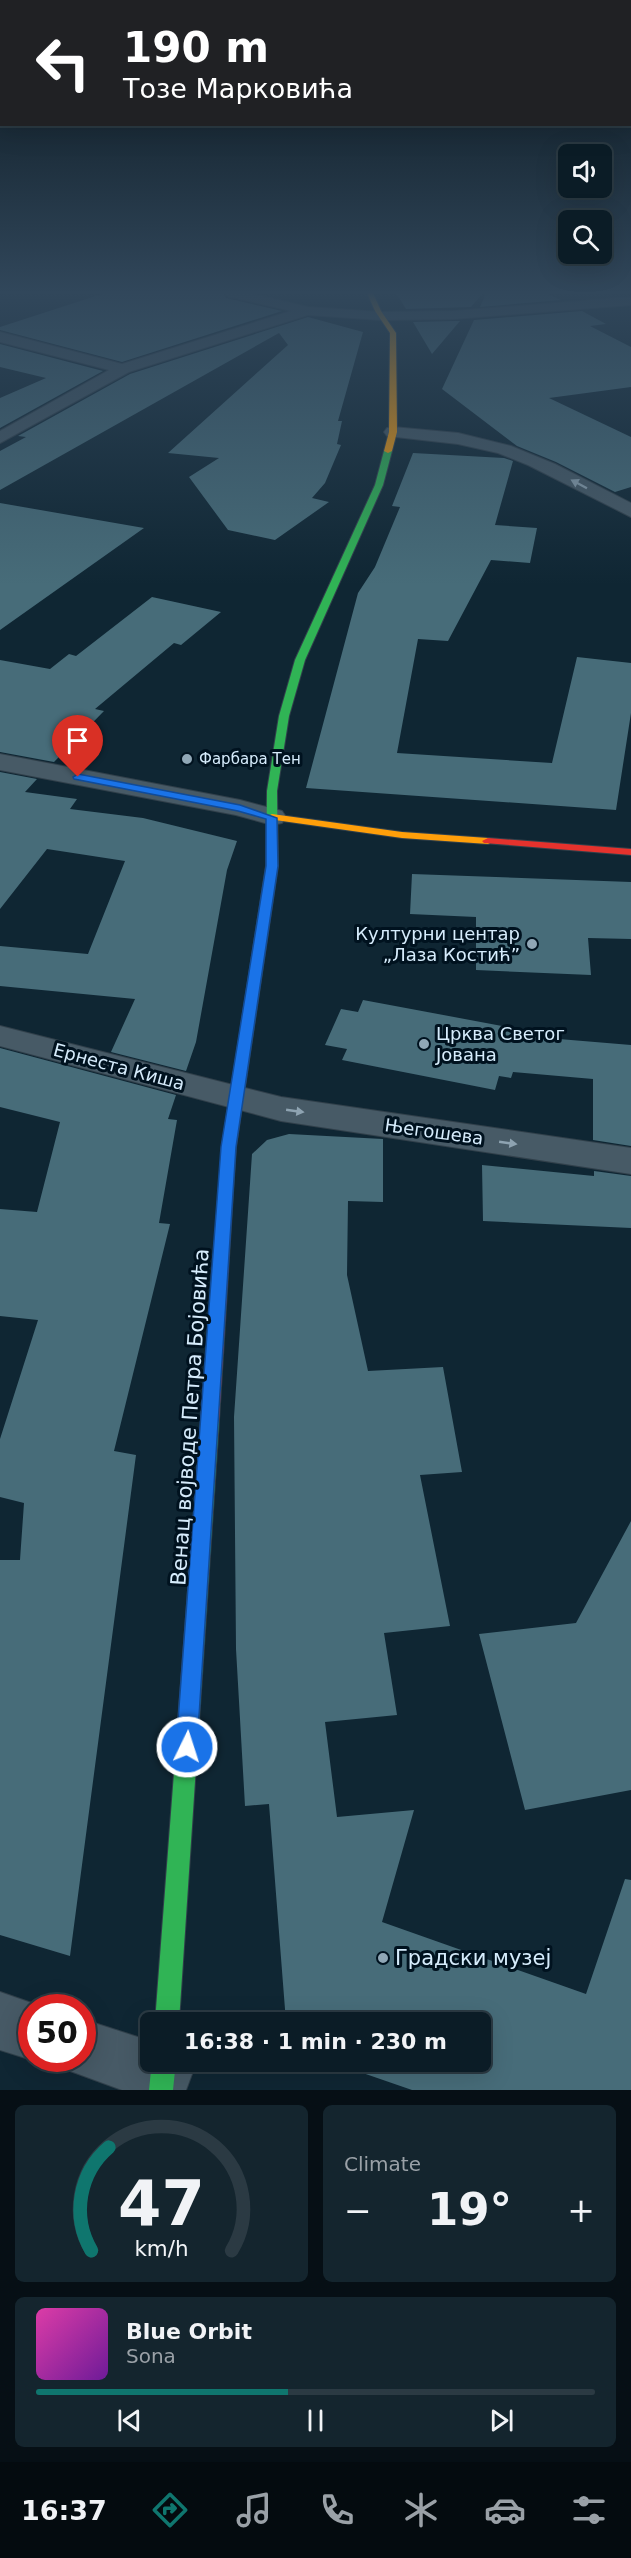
<!DOCTYPE html>
<html lang="en">
<head>
<meta charset="utf-8">
<style>
	:root { --surface:#0b1c26; --page:#14252e; --text:#f1f3f6; --muted:#9aa1a7; --line:#2b3a43; --accent:#0f766e }
	body { margin:0; font-family:"DejaVu Sans",sans-serif; background:var(--page); color:var(--text); height:100vh; display:flex; flex-direction:column; font-size:22px; white-space:nowrap }
	* { box-sizing:border-box; margin:0 }
	p { font-size:20px; color:var(--muted) }
	.icon { flex:none; width:33px; height:33px; fill:none; stroke:currentColor; stroke-width:2; stroke-linecap:round; stroke-linejoin:round }
	.map { position:relative; height:2090px; overflow:hidden }
	.drawer { display:flex; flex-direction:column; gap:15px; padding:15px; background:#060f15; flex:1 }
	.drawer>* { flex:none }
	.guide { position:absolute; left:0px; top:0px; width:632px; height:126px; box-shadow:0 6px 24px #0002,0 0 0 2px var(--line); background:#202124; color:#fff; overflow:hidden }
	.controls { position:absolute; left:558px; top:144px; display:grid; gap:12px }
	.controls a { display:grid; place-items:center; width:54px; height:54px; border-radius:9px; background:var(--surface); box-shadow:0 6px 24px #0002,0 0 0 2px var(--line); font-size:30px }
	.speed { position:absolute; left:18px; top:1994px; display:flex; gap:12px; font-size:30px; font-weight:700; text-align:center }
	.speed>* { display:grid; place-content:center; width:78px; height:78px; border-radius:50%; background:var(--surface); box-shadow:0 6px 24px #0002,0 0 0 2px var(--line); line-height:1 }
	.speed .limit { border:9px solid #d22; background:#fff; color:#111 }
	.pin { position:absolute; display:grid; place-items:center; width:51px; height:51px; color:#fff; margin:-62px -26px; border-radius:50% 50% 50% 0; rotate:-45deg; box-shadow:0 0 6px #0007 }
	.pin .icon { rotate:45deg }
	.me { position:absolute; width:66px; margin:-33px; rotate:4deg; stroke-linejoin:round; filter:drop-shadow(0 0 4px #0008) }
	.turn { display:flex; align-items:center; gap:21px; height:126px; padding:0 24px; font-size:27px }
	.turn .icon { width:78px; height:78px; stroke-width:2.5 }
	.turn b { display:block; font-size:42px; line-height:51px }
	.big { font-size:45px; font-weight:700; line-height:1.1 }
	.drawer .widget { flex:1; display:flex; flex-direction:column; justify-content:center; gap:9px; min-width:0; padding:0 21px; border-radius:9px; background:var(--page) }
	.drawer .dial { align-items:center; gap:0 }
	.dial svg { height:156px; overflow:visible; fill:none; stroke:var(--line); stroke-width:7; stroke-linecap:round; text-anchor:middle }
	.dial text { fill:var(--text); stroke:none }
	.song { display:flex; align-items:center; gap:18px }
	.cover { width:72px; height:72px; border-radius:9px; background:linear-gradient(135deg,hsl(320 70% 55%),hsl(280 70% 35%)) }
	.played { height:6px; border-radius:3px; background:linear-gradient(90deg,var(--accent) 45%,var(--line) 45%) }
	.keys { display:flex; justify-content:space-around; direction:ltr }
	.heat { display:flex; justify-content:space-between; align-items:center; font-size:33px; direction:ltr }
	.drawer .tiles { flex:1; display:grid; gap:15px; grid-template-columns:1fr 1fr }
	.widget:last-child { grid-column:span 2 }
	.trip { position:absolute; left:140px; top:2012px; width:351px; height:60px; border-radius:9px; background:var(--surface); box-shadow:0 6px 24px #0002,0 0 0 2px var(--line); font-weight:700; line-height:60px; text-align:center }
	.tabs { display:flex; height:96px; justify-content:space-around; align-items:center; background:#040b0f; color:var(--muted) }
	.tabs .icon { width:42px; height:42px }
	.tabs .on { color:var(--accent) }
	.tabs b { font-size:27px; color:var(--text) }
	.map>svg:first-child { display:block }
	.building { fill:#476c79 }
	.lines { fill:none; stroke-linecap:round; stroke-linejoin:round }
	.street-casing { stroke:#31404b; stroke-width:2 }
	.fast-casing { stroke:#31404b; stroke-width:2 }
	.slow-casing { stroke:#31404b; stroke-width:2 }
	.jam-casing { stroke:#31404b; stroke-width:2 }
	.street { fill:#475a66; fill-rule:evenodd }
	.fast { fill:#30b455; fill-rule:evenodd }
	.slow { fill:#ff9f0a; fill-rule:evenodd }
	.jam { fill:#e5322d; fill-rule:evenodd }
	.oneway { fill:#8ea3b1 }
	.route { fill:#1a73e8; stroke:#114b97; stroke-width:1.5 }
	.poi-dot { fill:#90a7b6; stroke:#00121f; stroke-width:2 }
	.labels { text-anchor:middle; stroke-width:6; stroke-linejoin:round; paint-order:stroke }
	.far-poi-label { font-size:15px; fill:#d6ecfc; stroke:#00121f; text-anchor:start }
	.poi-label { font-size:18px; fill:#d6ecfc; stroke:#00121f; text-anchor:end }
	.street-label { font-size:18px; fill:#d6ecfc; stroke:#00121f }
	.near-street-label { font-size:21px; fill:#d6ecfc; stroke:#00121f }
	.near-poi-label { font-size:21px; fill:#d6ecfc; stroke:#00121f; text-anchor:start }
</style>
</head>
<body>
<div class="map">
<svg width="631" height="2090" viewBox="0 0 631 2090">
	<rect width="100%" height="100%" fill="#0f2633"/>
	<path class="building" d="M 105,293 L 223,293 L 226,298 L 282,311 L 122,362 L 0,330 L 0,327 Z
		M 396,293 L 483,293 L 471,307 L 406,309 Z
		M 486,293 L 546,293 L 561,300 L 480,307 Z
		M 582,311 L 606,324 L 590,326 L 631,347 L 631,387 L 549,398 L 631,437 L 631,487 L 615,492 L 556,462 L 517,446 L 442,389 L 474,320 Z
		M 308,317 L 363,332 L 338,421 L 342,421 L 337,444 L 341,445 L 325,483 L 312,498 L 329,502 L 275,540 L 228,530 L 189,477 L 219,458 L 168,453 L 288,345 L 279,333 L 0,490 L 0,451 L 26,437 L 18,436 L 130,374 Z
		M 460,321 L 432,354 L 413,322 L 454,321 Z
		M 0,344 L 103,371 L 0,428 L 0,398 L 46,378 L 0,367 Z
		M 413,453 L 504,458 L 513,461 L 495,525 L 537,528 L 530,563 L 491,560 L 448,641 L 418,639 L 397,753 L 552,763 L 577,657 L 631,663 L 631,713 L 616,810 L 306,788 L 358,593 L 375,567 L 400,507 L 392,506 Z
		M 0,503 L 144,528 L 0,630 Z
		M 152,597 L 221,612 L 181,645 L 174,643 L 95,709 L 104,711 L 54,762 L 0,752 L 0,660 L 50,669 L 69,654 L 76,656 Z
		M 0,772 L 37,779 L 25,792 L 77,799 L 70,809 L 143,818 L 237,841 L 227,870 L 196,1042 L 186,1071 L 111,1052 L 135,999 L 0,986 L 0,946 L 88,954 L 125,861 L 47,849 L 0,909 Z
		M 412,874 L 631,882 L 631,939 L 588,938 L 591,975 L 476,970 L 476,917 L 410,914 Z
		M 363,1000 L 513,1028 L 511,1035 L 631,1045 L 631,1146 L 593,1140 L 593,1079 L 513,1072 L 511,1078 L 499,1076 L 495,1090 L 342,1060 L 347,1049 L 325,1045 L 341,1009 L 358,1012 Z
		M 0,1048 L 176,1095 L 168,1119 L 177,1120 L 159,1223 L 170,1224 L 114,1451 L 136,1455 L 70,1956 L 0,1935 L 0,1560 L 20,1560 L 24,1503 L 0,1497 L 0,1439 L 38,1320 L 0,1316 L 0,1209 L 37,1212 L 60,1122 L 0,1107 Z
		M 289,1134 L 383,1139 L 383,1202 L 348,1201 L 347,1275 L 368,1371 L 443,1367 L 462,1472 L 420,1475 L 450,1626 L 384,1633 L 397,1715 L 325,1722 L 337,1817 L 414,1810 L 382,1922 L 586,1994 L 625,1879 L 631,1880 L 631,2090 L 412,2090 L 328,2061 L 480,2061 L 480,2022 L 286,2022 L 269,1804 L 245,1806 L 236,1649 L 234,1417 L 252,1154 L 267,1140 Z
		M 482,1165 L 594,1176 L 594,1171 L 631,1176 L 631,1228 L 483,1221 Z
		M 631,1521 L 631,1790 L 525,1810 L 479,1634 L 576,1623 Z"/>
	<g class="lines">
		<g class="street-casing">
			<path id="street" d="M 225,293 L 249,293 L 308,307 L 381,312 L 454,311 L 631,297 L 631,305 L 454,319 L 381,320 L 308,315 L 129,372 L 0,443 L 0,431 L 109,370 L 0,342 L 0,332 L 122,364 L 291,311 L 227,296 Z
				M 393,427 L 458,433 L 511,446 L 555,464 L 631,503 L 631,517 L 528,465 L 498,453 L 458,444 L 387,436 L 384,432 L 387,428 Z
				M 0,754 L 240,800 L 282,811 L 286,817 L 282,823 L 272,825 L 236,815 L 0,770 Z
				M 0,1026 L 281,1097 L 631,1148 L 631,1174 L 281,1121 L 0,1046 Z
				M 0,1992 L 43,2007 L 32,2007 L 32,2058 L 36,2058 L 32,2060 L 0,2050 Z
				M 82,2019 L 150,2041 L 150,2061 L 187,2061 L 192,2074 L 186,2090 L 122,2090 L 62,2068 L 57,2058 L 82,2058 Z"/>
		</g>
		<g class="fast-casing">
			<path id="fast" d="M 388,449 L 392,451 L 383,485 L 305,660 L 289,716 L 277,791 L 278,866 L 236,1147 L 233,1193 L 231,1197 L 221,1197 L 219,1193 L 222,1147 L 266,866 L 267,791 L 279,716 L 295,660 L 375,485 L 384,451 Z
				M 210,1413 L 216,1415 L 219,1420 L 179,2022 L 155,2022 L 201,1420 L 204,1415 Z
				M 152,2061 L 176,2061 L 173,2090 L 149,2090 Z"/>
		</g>
		<g class="slow-casing">
			<path id="slow" d="M 367,293 L 373,293 L 381,311 L 396,333 L 397,432 L 392,451 L 388,453 L 384,451 L 389,432 L 390,333 L 375,311 Z
				M 272,814 L 402,832 L 488,838 L 494,841 L 488,844 L 402,838 L 268,819 L 266,817 Z"/>
		</g>
		<g class="jam-casing">
			<path id="jam" d="M 488,838 L 631,849 L 631,855 L 484,843 L 482,841 Z
				M 226,1188 L 231,1189 L 233,1193 L 219,1420 L 216,1425 L 210,1427 L 204,1425 L 201,1420 L 219,1193 L 221,1189 Z"/>
		</g>
		<use href="#street" class="street"/>
		<use href="#fast" class="fast"/>
		<use href="#slow" class="slow"/>
		<use href="#jam" class="jam"/>
	</g>
	<defs><path id="oneway-solid" d="M-6-.8H1V-3.2L6.5 0L1 3.2V.8H-6Z" transform="scale(1.5)"/></defs>
	<g class="oneway">
		<use href="#oneway-solid" transform="translate(579 484) rotate(-152)"/>
		<use href="#oneway-solid" transform="translate(295 1111) rotate(8)"/>
		<use href="#oneway-solid" transform="translate(508 1143) rotate(8)"/>
	</g>
	<linearGradient id="sky" x2="0" y2="1"><stop stop-color="#08151c"/><stop offset="0.5" stop-color="#31475b"/><stop offset="1" stop-color="#31475b" stop-opacity="0"/></linearGradient>
	<rect width="631" height="585" fill="url(#sky)"/>
	<path class="route" d="M 78,774 L 240,805 L 277,818 L 278,866 L 236,1147 L 197,1747 L 194,1754 L 187,1757 L 180,1754 L 176,1747 L 221,1147 L 266,866 L 266,819 L 238,811 L 74,779 L 73,777 Z"/>
	<g class="poi-dot">
		<circle cx="187" cy="759" r="6"/>
		<circle cx="532" cy="944" r="6"/>
		<circle cx="424" cy="1044" r="6"/>
		<circle cx="383" cy="1958" r="6"/>
	</g>
	<g class="labels">
		<g class="far-poi-label">
			<text x="199" y="764">Фарбара Тен</text>
		</g>
		<g class="poi-label">
			<text x="520" y="940">Културни центар<tspan x="520" dy="21">„Лаза Костић”</tspan></text>
			<text x="436" y="1040" text-anchor="start">Црква Светог<tspan x="436" dy="21">Јована</tspan></text>
		</g>
		<g class="street-label">
			<text transform="translate(119 1067) rotate(15)" y="6">Ернеста Киша</text>
			<text transform="translate(434 1132) rotate(8)" y="6">Његошева</text>
		</g>
		<g class="near-street-label">
			<text transform="translate(190 1417) rotate(-86)" y="7">Венац војводе Петра Бојовића</text>
		</g>
		<g class="near-poi-label">
			<text x="395" y="1965">Градски музеј</text>
		</g>
	</g>
</svg>
<div class="controls">
<a><svg class="icon" aria-label="sound" viewBox="0 0 24 24"><path d="M4 9h4l5-4v14l-5-4H4zM17 9q2 3 0 6"/></svg></a>
<a><svg class="icon" aria-label="search" viewBox="0 0 24 24"><circle cx="10" cy="10" r="6"/><path d="M15 15l6 6"/></svg></a>
</div>
<div class="speed"><div class="limit">50</div></div>
<div class="pin" style="left:78px;top:777px;background:#d93025"><svg class="icon" aria-label="arrive" viewBox="0 0 24 24"><path d="M6 21V4h12l-3 4 3 4H6"/></svg></div>
<svg class="me" style="left:187px;top:1747px" viewBox="-20 -20 40 40"><circle r="17" fill="#1a73e8" stroke="#fff" stroke-width="3"/><path d="M0-11L8 9 0 5-8 9z" fill="#fff"/></svg>
<div class="trip">16:38 · 1 min · 230 m</div>
<div class="guide">
<div class="turn"><svg class="icon" aria-label="left" viewBox="0 0 24 24"><path d="M17 20v-9H6M10 6l-5 5 5 5"/></svg><div><b>190 m</b>Тозе Марковића</div></div>
</div>
</div>
<section class="drawer">
<div class="tiles">
<div class="widget dial"><svg viewBox="0 0 100 80">
<path d="M14 69A42 42 0 1 1 86 69"/>
<path d="M14 69A42 42 0 0 1 23 16" stroke="#0f766e"/>
<text x="50" y="56" font-size="32" font-weight="700">47</text>
<text x="50" y="72" font-size="11">km/h</text>
</svg></div>
<div class="widget"><p>Climate</p>
<div class="heat"><a>−</a><b class="big">19°</b><a>+</a></div>
</div>
<div class="widget">
<div class="song"><i class="cover"></i><div><b>Blue Orbit</b><p>Sona</p></div></div>
<div class="played"></div>
<div class="keys"><svg class="icon" aria-label="previous" viewBox="0 0 24 24"><path d="M18 5L8 12l10 7zM5 5v14"/></svg><svg class="icon" aria-label="pause" viewBox="0 0 24 24"><path d="M8 5v14M16 5v14"/></svg><svg class="icon" aria-label="next" viewBox="0 0 24 24"><path d="M6 5l10 7-10 7zM19 5v14"/></svg></div>
</div>
</div>
</section>
<nav class="tabs">
<b>16:37</b>
<svg class="icon on" aria-label="directions" viewBox="0 0 24 24"><path d="M12 3l9 9-9 9-9-9zM9 14v-3h6M13 9l2 2-2 2"/></svg>
<svg class="icon" aria-label="music" viewBox="0 0 24 24"><path d="M9 18V5l10-2v13"/><circle cx="6" cy="18" r="3"/><circle cx="16" cy="16" r="3"/></svg>
<svg class="icon" aria-label="phone" viewBox="0 0 24 24"><path d="M5 4h4l2 5-3 2q2 4 5 5l2-3 5 2v4C11 20 4 13 5 4z"/></svg>
<svg class="icon" aria-label="climate" viewBox="0 0 24 24"><path d="M12 3v18M4 7l16 10M4 17L20 7"/></svg>
<svg class="icon" aria-label="car" viewBox="0 0 24 24"><path d="M5 17H2v-5l4-1 3-4h7l3 4 3 1v5h-3M9 17h6M6 11h13"/><circle cx="7" cy="17" r="2"/><circle cx="17" cy="17" r="2"/></svg>
<svg class="icon" aria-label="filters" viewBox="0 0 24 24"><path d="M4 7h16M4 17h16"/><circle cx="9" cy="7" r="2"/><circle cx="15" cy="17" r="2"/></svg>
</nav>
</body>
</html>
